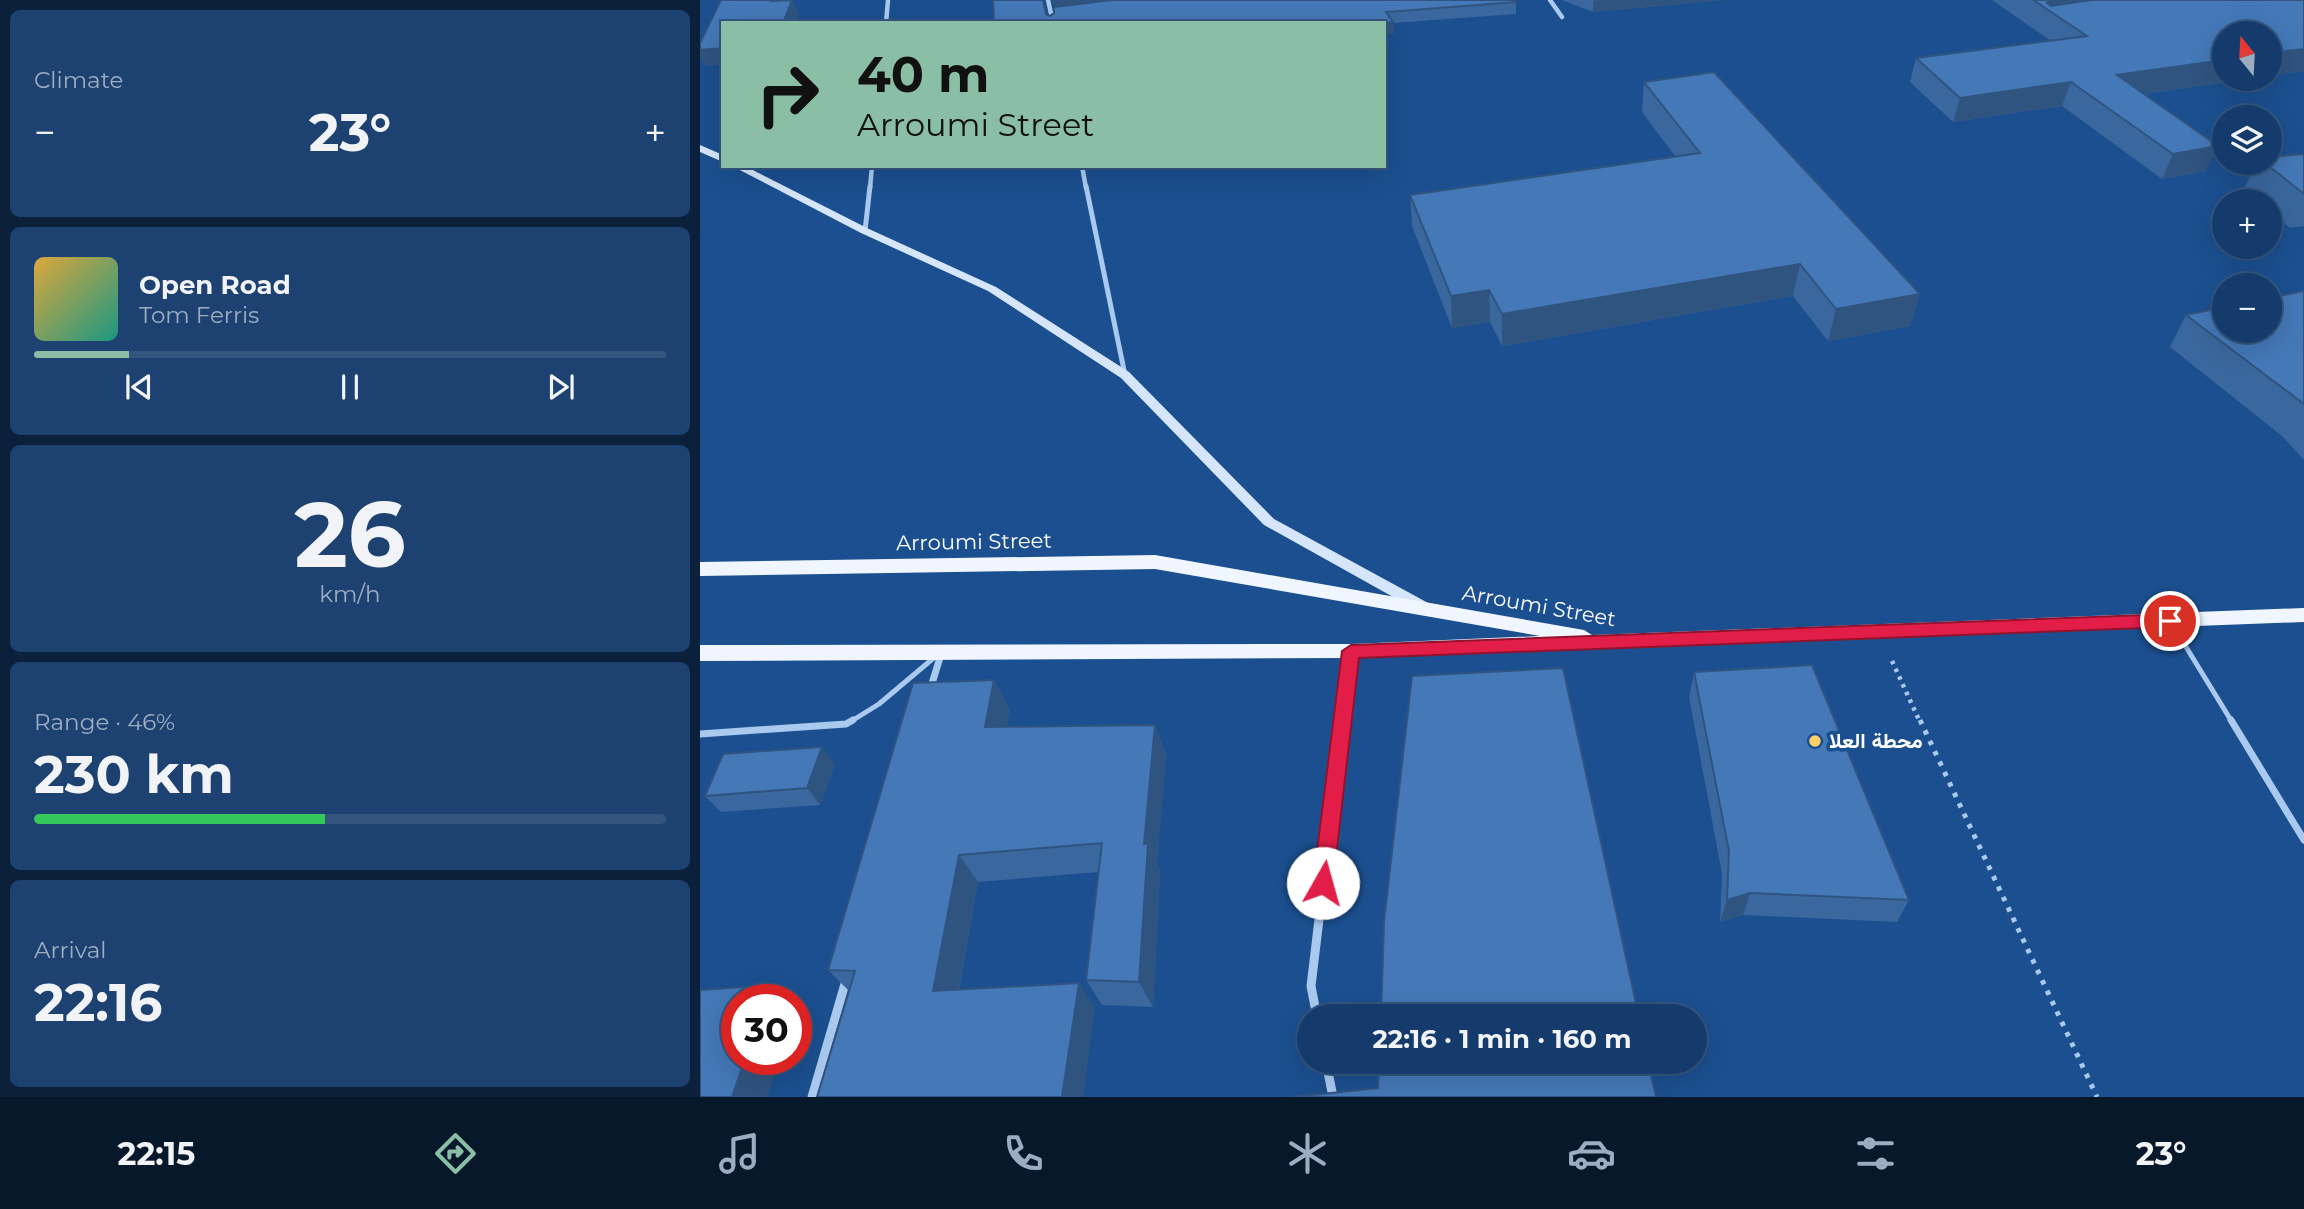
<!DOCTYPE html>
<html lang="en">
<head>
<meta charset="utf-8">
<style>
	:root { --surface:#143b6b; --page:#1d4271; --text:#f1f3f6; --muted:#9dadc1; --line:#33557e; --accent:#8abfa5 }
	body { margin:0; font-family:Montserrat,Vazirmatn,sans-serif; background:var(--page); color:var(--text); height:100vh; display:flex; flex-direction:column; font-size:26px; white-space:nowrap }
	* { box-sizing:border-box; margin:0 }
	p { font-size:23px; color:var(--muted) }
	.icon { flex:none; width:38px; height:38px; fill:none; stroke:currentColor; stroke-width:2; stroke-linecap:round; stroke-linejoin:round }
	.map { position:relative; flex:1; overflow:hidden }
	.drawer { display:flex; flex-direction:column; gap:10px; padding:10px; background:#0b203b; width:700px }
	.drawer>* { flex:none }
	.top-card { position:absolute; left:21px; top:21px; width:665px; height:147px; border-radius:0px; box-shadow:0 7px 28px #0002,0 0 0 2px var(--line); background:#8abfa5; color:#111; overflow:hidden }
	.needle { width:46px; rotate:342deg }
	.tools { position:absolute; left:1512px; top:21px; display:grid; gap:14px }
	.tools a { display:grid; place-items:center; width:70px; height:70px; border-radius:50%; background:var(--surface); box-shadow:0 7px 28px #0002,0 0 0 2px var(--line); font-size:35px }
	.speed { position:absolute; left:21px; top:984px; display:flex; gap:14px; font-size:35px; font-weight:700; text-align:center }
	.speed>* { display:grid; place-content:center; width:91px; height:91px; border-radius:50%; background:var(--surface); box-shadow:0 7px 28px #0002,0 0 0 2px var(--line); line-height:1 }
	.speed .limit { border:10px solid #d22; background:#fff; color:#111 }
	.pin { position:absolute; display:grid; place-items:center; width:60px; height:60px; color:#fff; margin:-30px; border:4px solid #fff; border-radius:50%; box-shadow:0 2px 7px #0007 }
	.me { position:absolute; width:77px; margin:-38px; rotate:7deg; stroke-linejoin:round; filter:drop-shadow(0 0 5px #0008) }
	.turn { display:flex; align-items:center; gap:24px; height:147px; padding:0 21px; font-size:32px }
	.turn .icon { width:91px; height:91px; stroke-width:2.5 }
	.turn b { display:block; font-size:49px; line-height:60px }
	.big { font-size:52px; font-weight:700; line-height:1.1 }
	.drawer .tile { flex:1; display:flex; flex-direction:column; justify-content:center; gap:10px; min-width:0; padding:0 24px; border-radius:10px; background:var(--page) }
	.drawer .dial { align-items:center; gap:0 }
	.dial b { font-size:91px; line-height:1 }
	.song { display:flex; align-items:center; gap:21px }
	.cover { width:84px; height:84px; border-radius:10px; background:linear-gradient(135deg,hsl(40 70% 55%),hsl(170 70% 35%)) }
	.played { height:7px; border-radius:4px; background:linear-gradient(90deg,var(--accent) 15%,var(--line) 15%) }
	.keys { display:flex; justify-content:space-around; direction:ltr }
	.heat { display:flex; justify-content:space-between; align-items:center; font-size:38px; direction:ltr }
	.charge { height:10px; border-radius:5px; background:linear-gradient(90deg,#34c759 46%,var(--line) 0) }
	.trip { position:absolute; left:597px; top:1004px; width:410px; height:70px; border-radius:35px; background:var(--surface); box-shadow:0 7px 28px #0002,0 0 0 2px var(--line); font-weight:700; line-height:70px; text-align:center }
	.tab-bar { display:flex; height:112px; justify-content:space-around; align-items:center; background:#08182b; color:var(--muted) }
	.tab-bar .icon { width:49px; height:49px }
	.tab-bar .current { color:var(--accent) }
	.tab-bar b { font-size:32px; color:var(--text) }
	main { display:flex; flex:1; min-height:0 }
	.map>svg:first-child { display:block }
	.lines { fill:none; stroke-linecap:round; stroke-linejoin:round }
	.path-far1 { stroke:#a9c9ee; stroke-width:4.5; stroke-dasharray:3.5 5; stroke-linecap:butt }
	.path { stroke:#a9c9ee; stroke-width:5; stroke-dasharray:4.5 7; stroke-linecap:butt }
	.lane-far1 { stroke:#a9c9ee; stroke-width:5 }
	.lane { stroke:#a9c9ee; stroke-width:7 }
	.street-far3 { stroke:#a9c9ee; stroke-width:4.5 }
	.street-far2 { stroke:#a9c9ee; stroke-width:5 }
	.street-far1 { stroke:#a9c9ee; stroke-width:7 }
	.street { stroke:#a9c9ee; stroke-width:9 }
	.secondary { fill:#d6e6fa; fill-rule:evenodd }
	.primary { fill:#f0f6ff; fill-rule:evenodd }
	.wall { fill:#3a679d }
	.shaded-wall { fill:#305480 }
	.building { fill:#4478b7; stroke:#305480; stroke-width:2 }
	.route { fill:#e11d48; stroke:#92132f; stroke-width:2 }
	.poi-dot { fill:#ffd166; stroke:#1b4f8f; stroke-width:2.5 }
	.labels { text-anchor:middle; stroke-width:7; stroke-linejoin:round; paint-order:stroke }
	.street-label { font-size:21px; fill:#fff; stroke:#1b4f8f }
	.poi-label { font-size:21px; font-weight:bold; fill:#fff; stroke:#1b4f8f; text-anchor:start }
</style>
</head>
<body>
<main>
<section class="drawer">
<div class="tile"><p>Climate</p>
<div class="heat"><a>−</a><b class="big">23°</b><a>+</a></div>
</div>
<div class="tile">
<div class="song"><i class="cover"></i><div><b>Open Road</b><p>Tom Ferris</p></div></div>
<div class="played"></div>
<div class="keys"><svg class="icon" aria-label="previous" viewBox="0 0 24 24"><path d="M18 5L8 12l10 7zM5 5v14"/></svg><svg class="icon" aria-label="pause" viewBox="0 0 24 24"><path d="M8 5v14M16 5v14"/></svg><svg class="icon" aria-label="next" viewBox="0 0 24 24"><path d="M6 5l10 7-10 7zM19 5v14"/></svg></div>
</div>
<div class="tile dial"><b>26</b><p>km/h</p></div>
<div class="tile"><p>Range · 46%</p><b class="big">230 km</b><div class="charge"></div></div>
<div class="tile"><p>Arrival</p><b class="big">22:16</b></div>
</section>
<div class="map">
<svg width="1604" height="1097" viewBox="0 0 1604 1097">
	<rect width="100%" height="100%" fill="#1b4f8f"/>
	<g class="lines">
		<path class="path-far1" d="M 1192,661 L 1220,722"/>
		<path class="path" d="M 1220,720 L 1397,1097"/>
		<path class="lane-far1" d="M 1472,624 L 1532,722
			M 150,722 L 179,704 L 236,656"/>
		<path class="lane" d="M 1531,720 L 1604,840
			M 0,734 L 146,724 L 153,720"/>
		<path class="street-far3" d="M 348,0 L 353,23
			M 850,0 L 862,17
			M 186,23 L 188,0
			M 382,166 L 386,188
			M 170,188 L 172,166"/>
		<path class="street-far2" d="M 386,186 L 425,375
			M 165,231 L 170,186"/>
		<path class="street-far1" d="M 230,690 L 242,651
			M 643,722 L 651,651"/>
		<path class="street" d="M 617,1017 L 611,986 L 643,720
			M 626,1062 L 633,1097
			M 112,1097 L 147,977"/>
		<path class="secondary" d="M 0,145 L 23,155 L 23,162 L 0,152 Z
			M 32,166 L 45,166 L 169,229 L 296,287 L 429,372 L 574,519 L 730,604 L 732,608 L 730,612 L 720,612 L 564,525 L 421,378 L 288,291 L 161,233 Z"/>
		<path class="primary" d="M 455,555 L 884,630 L 892,635 L 1604,608 L 1604,622 L 651,658 L 0,661 L 0,645 L 651,644 L 840,636 L 455,569 L 0,576 L 0,562 Z"/>
	</g>
	<path class="wall" d="M 293,0 L 343,0 L 347,14 L 350,16 L 354,13 L 354,7 L 352,0 L 815,0 L 816,2 L 816,14 L 693,23 L 694,34 L 294,23 Z
		M 862,0 L 1025,0 L 893,12 Z
		M 1292,0 L 1604,0 L 1604,71 L 1570,76 L 1570,33 L 1524,79 L 1548,79 L 1444,94 L 1506,171 L 1462,179 L 1362,106 L 1253,122 L 1210,82 L 1216,58 L 1351,41 Z
		M 944,82 L 1220,294 L 1210,326 L 1128,341 L 1093,296 L 802,346 L 790,322 L 752,328 L 712,226 L 710,195 L 975,156 L 942,112 Z
		M 1604,154 L 1604,226 L 1590,228 L 1570,210 L 1570,201 L 1559,201 L 1544,189 L 1557,163 L 1570,163 Z
		M 1604,291 L 1604,460 L 1582,436 L 1470,347 L 1486,315 Z
		M 994,672 L 1209,900 L 1197,922 L 1043,915 L 1020,922 L 1022,874 L 989,697 Z
		M 294,680 L 310,710 L 306,727 L 455,725 L 466,755 L 457,862 L 460,871 L 453,1007 L 402,1005 L 386,980 L 399,872 L 278,882 L 259,990 L 379,983 L 395,1008 L 149,991 L 128,970 Z
		M 135,764 L 120,805 L 21,812 L 5,796 Z"/>
	<path class="shaded-wall" d="M 93,0 L 99,15 L 96,23 L 83,23 Z
		M 352,0 L 429,0 L 355,10 Z
		M 899,0 L 1025,0 L 893,12 L 893,1 Z
		M 1348,0 L 1402,0 L 1345,8 Z
		M 693,22 L 694,34 L 684,35 L 684,23 Z
		M 23,48 L 23,64 L 5,66 L 0,57 L 0,50 Z
		M 1604,49 L 1604,71 L 1570,76 L 1570,53 Z
		M 1524,60 L 1524,79 L 1548,79 L 1408,99 L 1417,75 Z
		M 1371,82 L 1362,106 L 1253,122 L 1260,98 Z
		M 1518,146 L 1506,171 L 1462,179 L 1473,154 Z
		M 1100,264 L 1093,296 L 802,346 L 802,314 Z
		M 789,290 L 790,322 L 752,328 L 751,296 Z
		M 1220,294 L 1210,326 L 1128,341 L 1136,309 Z
		M 294,680 L 310,710 L 301,756 L 285,727 Z
		M 455,725 L 466,755 L 457,862 L 460,871 L 453,1007 L 439,982 L 444,844 Z
		M 122,747 L 135,764 L 120,805 L 107,788 Z
		M 259,855 L 278,882 L 254,1015 L 233,991 Z
		M 1050,893 L 1043,915 L 1020,922 L 1027,900 Z
		M 379,983 L 395,1008 L 383,1097 L 362,1097 Z
		M 72,985 L 87,999 L 67,999 Z
		M 45,1059 L 80,1059 L 67,1097 L 32,1097 Z"/>
	<path class="building" d="M 21,0 L 73,0 L 72,1 L 92,0 L 83,23 L 23,23 L 23,48 L 0,50 L 0,43 Z
		M 293,0 L 343,0 L 346,14 L 350,16 L 354,13 L 354,7 L 412,0 L 815,0 L 816,2 L 686,12 L 693,22 L 684,23 L 294,23 Z
		M 1333,0 L 1348,0 L 1347,3 L 1351,6 L 1391,0 L 1604,0 L 1604,49 L 1570,53 L 1570,33 L 1524,33 L 1524,60 L 1417,75 L 1518,146 L 1473,154 L 1371,82 L 1260,98 L 1216,58 L 1387,36 Z
		M 1014,72 L 1220,294 L 1136,309 L 1100,264 L 802,314 L 789,290 L 751,296 L 710,195 L 1000,153 L 944,82 Z
		M 1604,154 L 1604,194 L 1565,163 L 1570,163 L 1570,157 Z
		M 1604,291 L 1604,404 L 1486,315 L 1524,307 L 1524,331 L 1570,331 L 1570,298 Z
		M 1112,665 L 1209,900 L 1050,893 L 1027,900 L 1029,851 L 994,672 Z
		M 863,668 L 939,1017 L 681,1017 L 684,922 L 712,676 Z
		M 294,680 L 285,727 L 455,725 L 444,844 L 448,844 L 439,982 L 386,980 L 402,843 L 259,855 L 233,991 L 379,983 L 362,1097 L 117,1097 L 155,971 L 128,970 L 213,683 Z
		M 122,747 L 107,788 L 5,796 L 23,754 Z
		M 72,985 L 67,999 L 37,999 L 37,1059 L 45,1059 L 32,1097 L 0,1097 L 0,990 Z
		M 679,1062 L 948,1062 L 956,1097 L 593,1097 L 678,1088 Z"/>
	<path class="route" d="M 1470,614 L 1478,621 L 1470,627 L 659,658 L 633,883 L 630,889 L 623,892 L 616,889 L 613,883 L 642,651 L 651,645 Z"/>
	<circle class="poi-dot" cx="1115" cy="741" r="7"/>
	<g class="labels">
		<g class="street-label">
			<text transform="translate(274 542) rotate(-1)" y="7">Arroumi Street</text>
			<text transform="translate(839 606) rotate(10)" y="7">Arroumi Street</text>
		</g>
		<g class="poi-label">
			<text x="1129" y="748">محطة العلا</text>
		</g>
	</g>
</svg>
<div class="tools">
<a><svg class="needle" viewBox="-14 -14 28 28"><path d="M0-13l5 13h-10z" fill="#e53935"/><path d="M0 13l5-13h-10z" fill="#9dadc1"/></svg></a>
<a><svg class="icon" aria-label="layers" viewBox="0 0 24 24"><path d="M12 4l9 5-9 5-9-5zM3 14l9 5 9-5"/></svg></a>
<a>+</a>
<a>−</a>
</div>
<div class="speed"><div class="limit">30</div></div>
<div class="pin" style="left:1470px;top:621px;background:#d93025"><svg class="icon" aria-label="arrive" viewBox="0 0 24 24"><path d="M6 21V4h12l-3 4 3 4H6"/></svg></div>
<svg class="me" style="left:623px;top:883px" viewBox="-20 -20 40 40"><circle r="19" fill="#fff"/><path d="M0-13L10 11 0 6-10 11z" fill="#e11d48"/></svg>
<div class="trip">22:16 · 1 min · 160 m</div>
<div class="top-card">
<div class="turn"><svg class="icon" aria-label="right" viewBox="0 0 24 24"><path d="M7 20v-9h11M14 6l5 5-5 5"/></svg><div><b>40 m</b>Arroumi Street</div></div>
</div>
</div>
</main>
<nav class="tab-bar">
<b>22:15</b>
<svg class="icon current" aria-label="directions" viewBox="0 0 24 24"><path d="M12 3l9 9-9 9-9-9zM9 14v-3h6M13 9l2 2-2 2"/></svg>
<svg class="icon" aria-label="music" viewBox="0 0 24 24"><path d="M9 18V5l10-2v13"/><circle cx="6" cy="18" r="3"/><circle cx="16" cy="16" r="3"/></svg>
<svg class="icon" aria-label="phone" viewBox="0 0 24 24"><path d="M5 4h4l2 5-3 2q2 4 5 5l2-3 5 2v4C11 20 4 13 5 4z"/></svg>
<svg class="icon" aria-label="climate" viewBox="0 0 24 24"><path d="M12 3v18M4 7l16 10M4 17L20 7"/></svg>
<svg class="icon" aria-label="car" viewBox="0 0 24 24"><path d="M5 17H2v-5l4-1 3-4h7l3 4 3 1v5h-3M9 17h6M6 11h13"/><circle cx="7" cy="17" r="2"/><circle cx="17" cy="17" r="2"/></svg>
<svg class="icon" aria-label="filters" viewBox="0 0 24 24"><path d="M4 7h16M4 17h16"/><circle cx="9" cy="7" r="2"/><circle cx="15" cy="17" r="2"/></svg>
<b>23°</b>
</nav>
</body>
</html>
